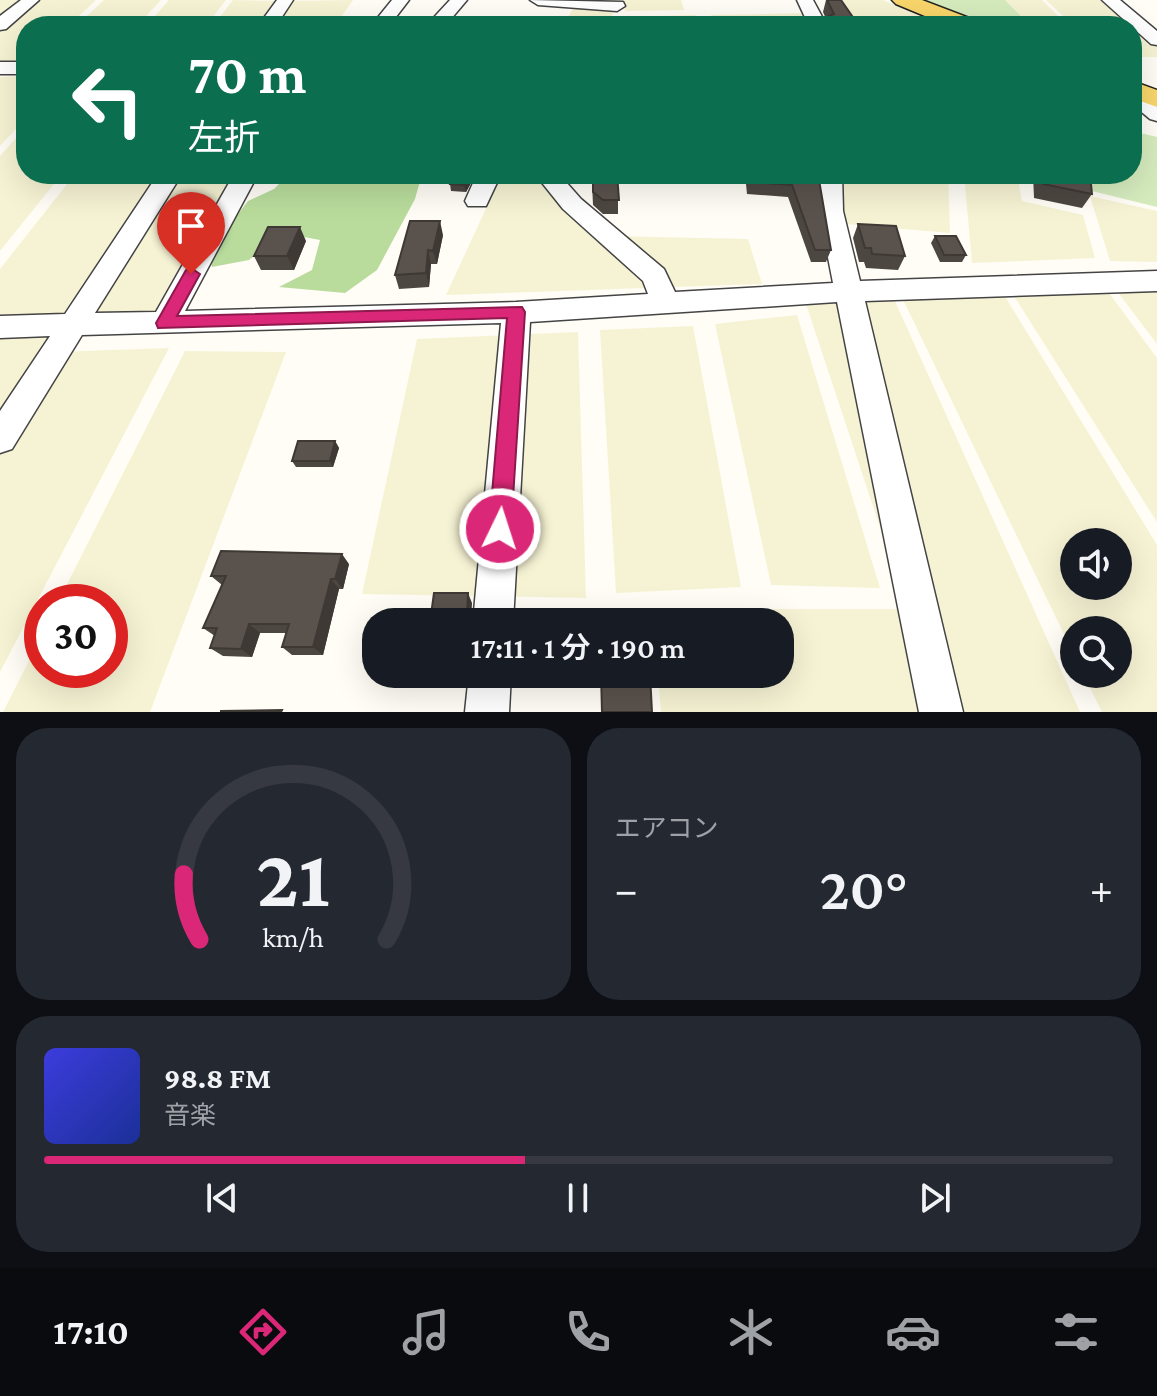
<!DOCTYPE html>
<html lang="ja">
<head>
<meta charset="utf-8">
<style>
	:root { --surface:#171b24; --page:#242831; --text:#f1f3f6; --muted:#9ea1a6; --line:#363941; --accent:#db2777 }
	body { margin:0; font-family:"Crimson Pro","Noto Sans JP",serif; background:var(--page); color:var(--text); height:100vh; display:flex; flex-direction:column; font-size:30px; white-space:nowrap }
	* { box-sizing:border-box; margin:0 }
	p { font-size:26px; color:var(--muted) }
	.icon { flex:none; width:44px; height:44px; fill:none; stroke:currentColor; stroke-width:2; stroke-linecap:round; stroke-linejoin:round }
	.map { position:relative; height:712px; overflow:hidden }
	.details { display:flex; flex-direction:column; gap:16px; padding:16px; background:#0d0f14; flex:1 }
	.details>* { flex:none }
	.banner { position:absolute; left:16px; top:16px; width:1126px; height:168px; border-radius:32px; box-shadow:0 8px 32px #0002; background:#0b6e4f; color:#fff; overflow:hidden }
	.fabs { position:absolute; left:1060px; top:528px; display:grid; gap:16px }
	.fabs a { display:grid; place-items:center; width:72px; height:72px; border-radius:50%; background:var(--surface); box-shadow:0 8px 32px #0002; font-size:40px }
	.speed { position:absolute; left:24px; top:584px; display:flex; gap:16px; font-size:40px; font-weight:700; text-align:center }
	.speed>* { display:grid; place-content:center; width:104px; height:104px; border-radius:50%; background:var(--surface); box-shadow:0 8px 32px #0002; line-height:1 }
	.speed .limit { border:12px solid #d22; background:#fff; color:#111 }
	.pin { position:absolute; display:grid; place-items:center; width:68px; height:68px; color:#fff; margin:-82px -34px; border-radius:50% 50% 50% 0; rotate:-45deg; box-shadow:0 0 8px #0007 }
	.pin .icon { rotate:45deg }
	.me { position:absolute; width:88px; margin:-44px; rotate:4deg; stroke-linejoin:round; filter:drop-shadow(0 0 6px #0008) }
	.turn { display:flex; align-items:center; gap:28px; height:168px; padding:0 40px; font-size:36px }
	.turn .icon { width:104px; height:104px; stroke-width:2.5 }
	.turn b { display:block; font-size:56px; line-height:68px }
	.big { font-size:60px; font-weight:600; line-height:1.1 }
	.details .widget { flex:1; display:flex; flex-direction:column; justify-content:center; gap:12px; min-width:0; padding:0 28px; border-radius:32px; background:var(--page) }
	.details .dial { align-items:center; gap:0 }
	.dial svg { height:208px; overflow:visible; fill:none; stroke:var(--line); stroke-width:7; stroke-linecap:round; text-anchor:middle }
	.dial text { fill:var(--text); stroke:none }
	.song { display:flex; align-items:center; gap:24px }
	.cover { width:96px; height:96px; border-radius:12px; background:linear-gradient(135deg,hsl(240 70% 55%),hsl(230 70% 35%)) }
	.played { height:8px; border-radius:4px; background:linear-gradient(90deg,var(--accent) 45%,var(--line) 45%) }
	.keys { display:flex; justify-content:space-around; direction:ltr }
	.heat { display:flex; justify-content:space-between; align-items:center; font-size:44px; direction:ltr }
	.details .tiles { flex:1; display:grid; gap:16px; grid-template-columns:1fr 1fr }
	.widget:last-child { grid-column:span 2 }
	.trip { position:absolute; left:362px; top:608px; width:432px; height:80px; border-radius:32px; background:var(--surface); box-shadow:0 8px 32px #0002; font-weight:600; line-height:80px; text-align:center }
	.dock { display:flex; height:128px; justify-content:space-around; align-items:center; background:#090b0e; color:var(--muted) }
	.dock .icon { width:56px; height:56px }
	.dock .on { color:var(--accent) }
	.dock b { font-size:36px; color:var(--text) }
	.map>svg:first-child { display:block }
	.farmland { fill:#f6f3d4; fill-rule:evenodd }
	.green { fill:#d5ebbd }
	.forest { fill:#b9dc9c }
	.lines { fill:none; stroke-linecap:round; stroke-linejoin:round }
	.stream { stroke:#3f96cf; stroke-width:4 }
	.minor-casing { stroke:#444; stroke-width:3 }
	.major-casing { stroke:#222; stroke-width:3 }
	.minor { fill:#fff; fill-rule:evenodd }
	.major { fill:#f9d66b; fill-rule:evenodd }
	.wall { fill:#4d4742 }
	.shaded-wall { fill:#3f3936 }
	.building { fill:#5a524d; stroke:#3f3936; stroke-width:2 }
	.route { fill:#db2777; stroke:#8e194d; stroke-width:2 }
</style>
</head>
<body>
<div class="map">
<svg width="1157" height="712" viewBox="0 0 1157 712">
	<rect width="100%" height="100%" fill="#fffdf5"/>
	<path class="farmland" d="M 0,0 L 96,0 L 68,26 L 26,26 L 26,64 L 0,66 Z
		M 104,0 L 161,0 L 137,26 L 76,26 Z
		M 169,0 L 226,0 L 206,26 L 146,26 Z
		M 233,0 L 285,1 L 353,0 L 335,26 L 213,26 Z
		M 561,0 L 617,0 L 617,6 L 606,26 L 563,26 L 576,3 Z
		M 624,0 L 681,0 L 684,10 L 625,11 Z
		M 843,0 L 883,0 L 948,26 L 858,26 Z
		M 1005,0 L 1042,0 L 1068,26 L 1031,26 Z
		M 1046,0 L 1103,0 L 1157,46 L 1157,57 L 1132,57 L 1132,26 L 1074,26 Z
		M 812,13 L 818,26 L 715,26 L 711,15 Z
		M 696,15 L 700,26 L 617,26 L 621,17 Z
		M 26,76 L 26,118 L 0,146 L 0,77 Z
		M 26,127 L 26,174 L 62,174 L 0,251 L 0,156 Z
		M 75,174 L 164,174 L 55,352 L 169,348 L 0,672 L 0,269 Z
		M 171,174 L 245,174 L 154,324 L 96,314 Z
		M 502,174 L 551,174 L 609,236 L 748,239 L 762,284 L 446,295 Z
		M 830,174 L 948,174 L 950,233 L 833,223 Z
		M 964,174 L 1017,174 L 1022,201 L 1083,215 L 1095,258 L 972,263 Z
		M 1090,196 L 1157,211 L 1157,262 L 1110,261 Z
		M 1101,282 L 1157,358 L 1157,522 L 1007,285 Z
		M 1110,282 L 1157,282 L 1157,344 Z
		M 998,285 L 1157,545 L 1157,712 L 1102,712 L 1083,674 L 1118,674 L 1118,630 L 1074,630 L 1074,655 L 898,289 ZM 1074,542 L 1118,542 L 1118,586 L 1074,586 Z
		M 890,290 L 1080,712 L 661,712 L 658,674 L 780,674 L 780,622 L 654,622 L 653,609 L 907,609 L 803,295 Z
		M 797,315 L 880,588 L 771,585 L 715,324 Z
		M 693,326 L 741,587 L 616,593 L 600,330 Z
		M 578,332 L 586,598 L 362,594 L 417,339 Z
		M 185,351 L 286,352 L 150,712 L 3,712 L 42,635 L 42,670 L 110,670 L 110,602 L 58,602 Z"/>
	<path class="green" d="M 917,0 L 1005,0 L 1031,26 L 986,26 Z
		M 1132,131 L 1157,137 L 1157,207 L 1088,190 L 1085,174 L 1132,174 Z"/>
	<path class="forest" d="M 289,174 L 422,174 L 415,199 L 377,270 L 345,293 L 279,287 L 312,270 L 320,240 L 283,233 L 249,260 L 212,267 L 210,259 L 224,232 L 248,201 L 274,189 Z"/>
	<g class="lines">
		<path class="stream" d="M 565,0 L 590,2"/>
		<g class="minor-casing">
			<path id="minor" d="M 21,0 L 39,0 L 6,29 L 0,30 L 0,16 Z
				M 277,0 L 293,0 L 276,26 L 258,26 Z
				M 392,0 L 409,0 L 389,26 L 371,26 Z
				M 450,0 L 467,0 L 445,26 L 426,26 Z
				M 530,0 L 623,2 L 625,6 L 617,11 L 538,5 Z
				M 797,0 L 813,0 L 827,26 L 809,26 Z
				M 1102,0 L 1120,0 L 1157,31 L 1157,45 L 1151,44 Z
				M 0,62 L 26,62 L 26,74 L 0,74 Z
				M 1132,87 L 1139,89 L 1157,104 L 1157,121 L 1150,119 L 1132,104 Z
				M 158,174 L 182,174 L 95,313 L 156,312 L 234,174 L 258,174 L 185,311 L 516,302 L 648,294 L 643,281 L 563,209 L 535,174 L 559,174 L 581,199 L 664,269 L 675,292 L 833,283 L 819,211 L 818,174 L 842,174 L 843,211 L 860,281 L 1157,271 L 1157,291 L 865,301 L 963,712 L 919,712 L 837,302 L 530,322 L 513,622 L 473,622 L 501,323 L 82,335 L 12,449 L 0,453 L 0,411 L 50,336 L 0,338 L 0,316 L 65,314 Z
				M 477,174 L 501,174 L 486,206 L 468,206 L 465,201 Z
				M 469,674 L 511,674 L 509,712 L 465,712 Z"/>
		</g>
		<g class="major-casing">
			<path id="major" d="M 892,0 L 922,0 L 977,21 L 980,26 L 949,26 L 896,4 Z
				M 1132,81 L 1157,90 L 1157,107 L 1132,98 Z"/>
		</g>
		<use href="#minor" class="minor"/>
		<use href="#major" class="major"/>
	</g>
	<path class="wall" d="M 826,0 L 841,0 L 859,26 L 826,26 L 827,21 L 823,12 Z
		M 453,174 L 476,174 L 466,192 L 451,191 L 450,184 Z
		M 566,174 L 632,174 L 631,183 L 618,183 L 618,214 L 603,214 L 593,205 L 592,183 L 570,182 Z
		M 745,174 L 818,174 L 831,250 L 826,262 L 811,262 L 788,197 L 747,194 Z
		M 1033,174 L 1090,174 L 1092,194 L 1082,208 L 1034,198 Z
		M 858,224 L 905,256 L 898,270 L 866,268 L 864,262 L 859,262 L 853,238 Z
		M 443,235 L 437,264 L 431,264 L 429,287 L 399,289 L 395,275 Z
		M 935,236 L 966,255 L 962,262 L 940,262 L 931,243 Z
		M 306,241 L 294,270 L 261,270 L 254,256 Z
		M 335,441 L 339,448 L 333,467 L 296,467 L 292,461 Z
		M 349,564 L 343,589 L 339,589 L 323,655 L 292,655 L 282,647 L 286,633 L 260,633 L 252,657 L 223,656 L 210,648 L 215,636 L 203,628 L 222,585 L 211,576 Z"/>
	<path class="shaded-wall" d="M 471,174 L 476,174 L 466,192 L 464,185 Z
		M 440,221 L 443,235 L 437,264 L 433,251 Z
		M 300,227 L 306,241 L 294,270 L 287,256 Z
		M 428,250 L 431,264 L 429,287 L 426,273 Z
		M 335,441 L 339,448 L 333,467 L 330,461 Z
		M 342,554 L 349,564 L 343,589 L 335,579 Z
		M 331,579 L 339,589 L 323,655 L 313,647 Z
		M 468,593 L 472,603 L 471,622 L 467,615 Z
		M 249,624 L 260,633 L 252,657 L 241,649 Z"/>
	<path class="building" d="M 827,0 L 841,0 L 859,26 L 835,26 L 829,16 L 834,14 Z
		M 453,174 L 471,174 L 464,185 L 450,184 Z
		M 593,174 L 617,174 L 619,200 L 603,200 L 593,192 Z
		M 749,174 L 818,174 L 831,250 L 815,250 L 792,185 L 750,182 Z
		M 1043,174 L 1090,174 L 1092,194 L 1043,184 Z
		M 410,221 L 440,221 L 433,251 L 428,250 L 426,273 L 395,275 Z
		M 858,224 L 896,226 L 905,256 L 872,254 L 871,248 L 865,248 Z
		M 268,227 L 300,227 L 287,256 L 254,256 Z
		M 935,236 L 956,236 L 966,255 L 944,255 Z
		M 298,441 L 335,441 L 330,461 L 292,461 Z
		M 221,551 L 342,554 L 335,579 L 331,579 L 313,647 L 282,647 L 289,624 L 249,624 L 241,649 L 210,648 L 217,628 L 203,628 L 226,576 L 211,576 Z
		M 434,593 L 468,593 L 467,615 L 477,616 L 477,622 L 430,622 Z
		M 601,674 L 650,674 L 652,712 L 602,712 Z
		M 282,710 L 281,712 L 221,712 L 221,711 Z"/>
	<path class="route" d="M 191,268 L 200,274 L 177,316 L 522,307 L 525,312 L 511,529 L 508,536 L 500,539 L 492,536 L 489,529 L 507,318 L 158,328 L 156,323 L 186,270 Z"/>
</svg>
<div class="fabs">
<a><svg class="icon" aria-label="sound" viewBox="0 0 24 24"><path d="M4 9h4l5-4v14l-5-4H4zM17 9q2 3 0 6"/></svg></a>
<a><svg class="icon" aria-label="search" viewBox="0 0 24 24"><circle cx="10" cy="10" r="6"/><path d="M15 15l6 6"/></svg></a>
</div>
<div class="speed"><div class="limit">30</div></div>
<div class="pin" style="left:191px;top:274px;background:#d93025"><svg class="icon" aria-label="arrive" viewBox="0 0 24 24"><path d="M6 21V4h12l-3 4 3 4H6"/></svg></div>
<svg class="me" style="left:500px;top:529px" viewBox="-20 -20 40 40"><circle r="17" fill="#db2777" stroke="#fff" stroke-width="3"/><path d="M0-11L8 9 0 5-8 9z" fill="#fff"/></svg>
<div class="trip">17:11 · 1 分 · 190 m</div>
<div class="banner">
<div class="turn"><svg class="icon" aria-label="left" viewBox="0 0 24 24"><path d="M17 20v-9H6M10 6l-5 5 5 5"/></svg><div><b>70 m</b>左折</div></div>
</div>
</div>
<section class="details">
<div class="tiles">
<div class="widget dial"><svg viewBox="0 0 100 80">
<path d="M14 69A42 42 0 1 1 86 69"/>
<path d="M14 69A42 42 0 0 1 8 44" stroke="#db2777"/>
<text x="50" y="56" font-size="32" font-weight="700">21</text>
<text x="50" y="72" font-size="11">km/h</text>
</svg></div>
<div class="widget"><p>エアコン</p>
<div class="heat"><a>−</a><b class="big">20°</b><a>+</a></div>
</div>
<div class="widget">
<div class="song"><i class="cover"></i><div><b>98.8 FM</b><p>音楽</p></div></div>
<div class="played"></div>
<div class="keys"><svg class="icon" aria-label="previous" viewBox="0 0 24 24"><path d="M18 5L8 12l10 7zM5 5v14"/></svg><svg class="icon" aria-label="pause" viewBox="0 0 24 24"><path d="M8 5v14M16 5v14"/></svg><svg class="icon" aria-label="next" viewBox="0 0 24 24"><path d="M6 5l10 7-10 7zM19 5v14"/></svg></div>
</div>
</div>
</section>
<nav class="dock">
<b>17:10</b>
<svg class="icon on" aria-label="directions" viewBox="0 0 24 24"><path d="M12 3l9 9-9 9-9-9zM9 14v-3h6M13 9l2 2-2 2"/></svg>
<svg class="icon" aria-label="music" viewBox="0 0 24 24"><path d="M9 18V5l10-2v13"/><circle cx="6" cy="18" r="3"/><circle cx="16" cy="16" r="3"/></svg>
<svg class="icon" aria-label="phone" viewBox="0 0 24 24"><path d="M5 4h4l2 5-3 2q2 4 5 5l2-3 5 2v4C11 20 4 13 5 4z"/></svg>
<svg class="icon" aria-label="climate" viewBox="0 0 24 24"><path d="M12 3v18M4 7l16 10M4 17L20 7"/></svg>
<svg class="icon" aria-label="car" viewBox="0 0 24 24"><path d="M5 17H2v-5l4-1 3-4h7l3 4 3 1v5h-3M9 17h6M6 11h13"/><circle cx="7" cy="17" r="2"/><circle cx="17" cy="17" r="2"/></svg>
<svg class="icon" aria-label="filters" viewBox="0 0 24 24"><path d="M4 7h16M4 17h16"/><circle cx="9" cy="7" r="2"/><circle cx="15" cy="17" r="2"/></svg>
</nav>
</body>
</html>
